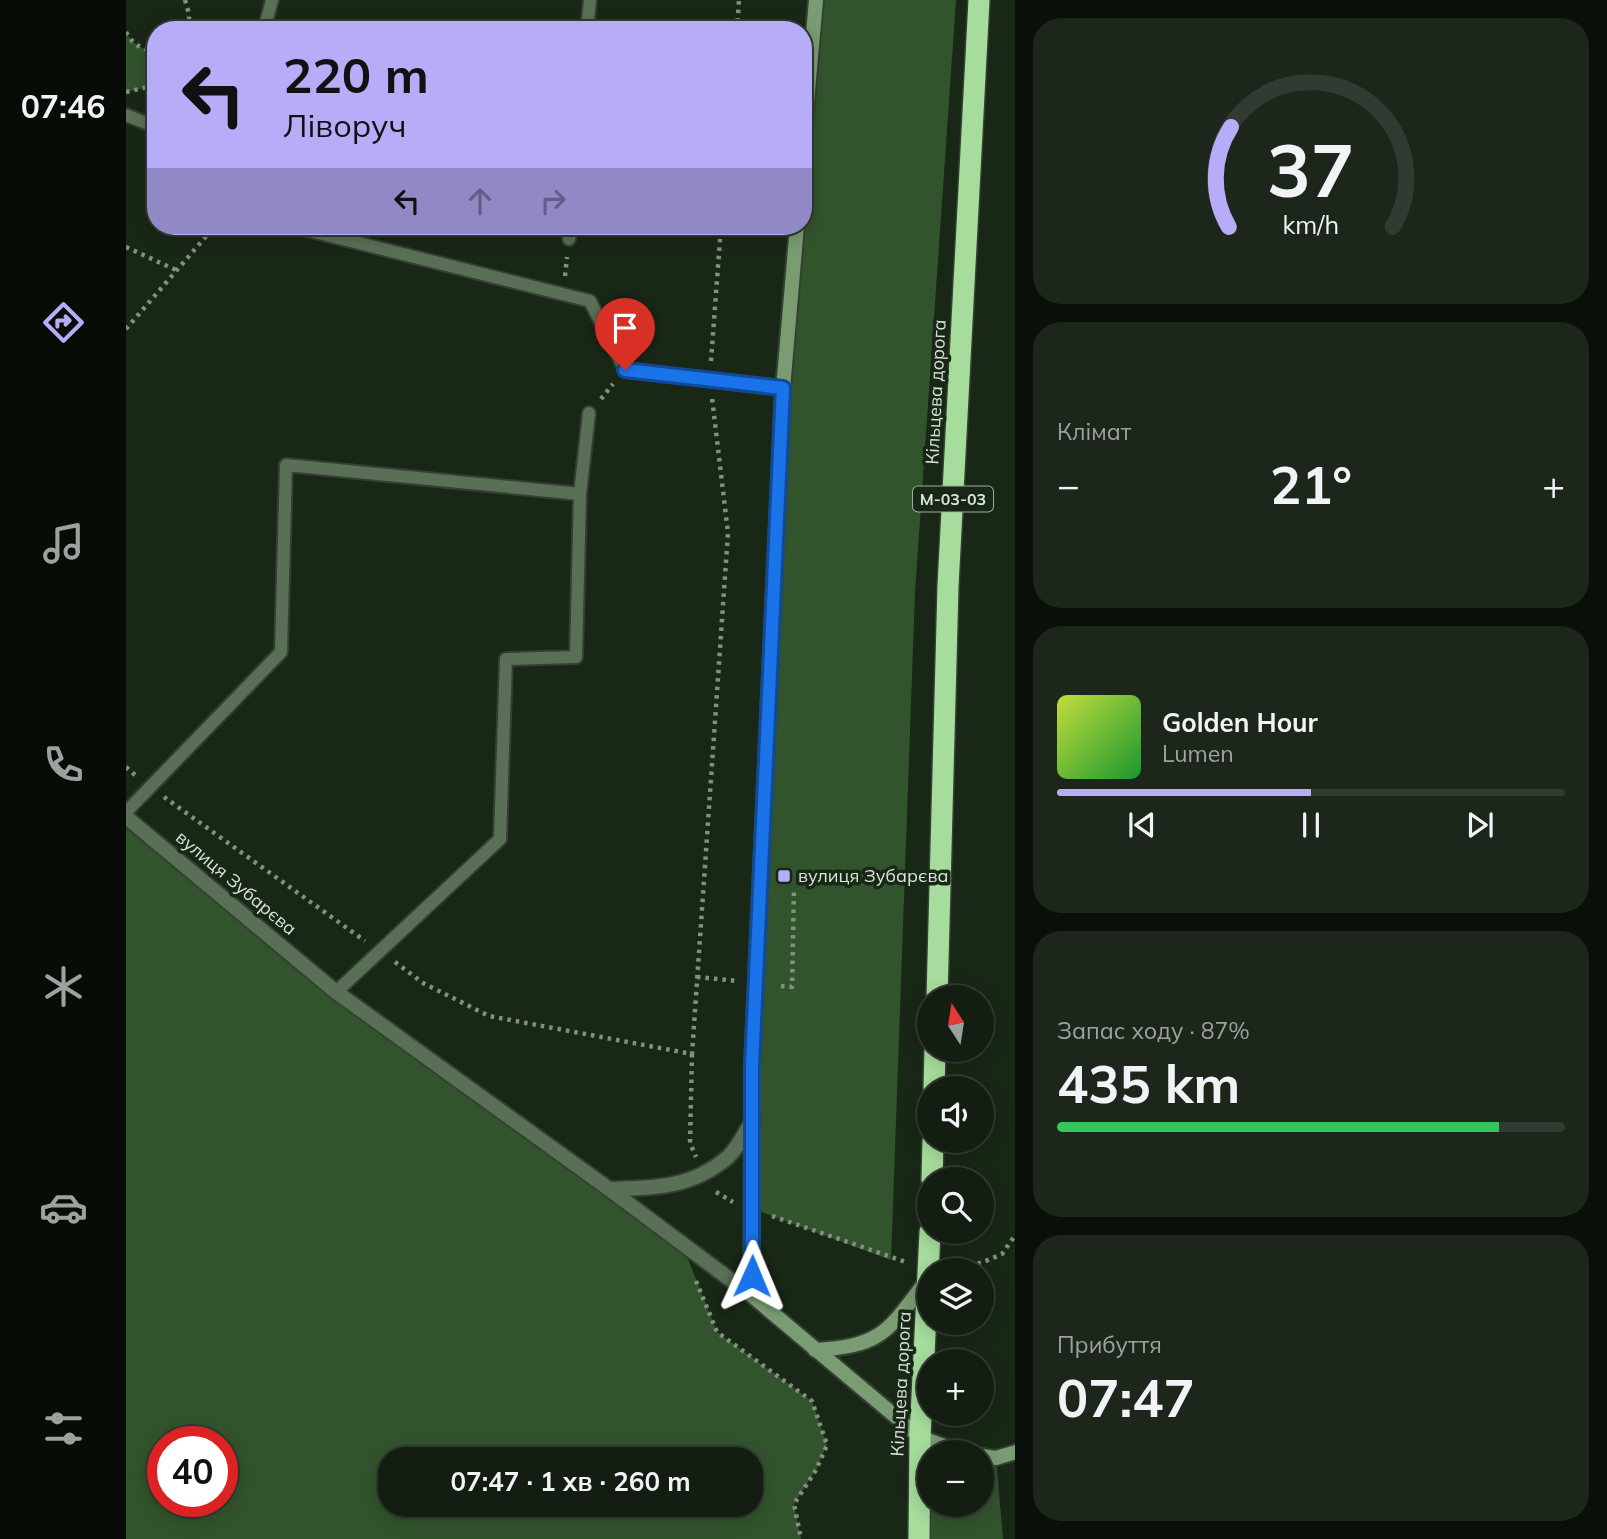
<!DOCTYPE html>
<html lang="uk">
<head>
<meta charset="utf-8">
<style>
	:root { --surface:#131d11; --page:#1c261a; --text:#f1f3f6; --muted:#9da29f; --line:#323b31; --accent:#b6acf8 }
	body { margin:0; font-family:Mulish,sans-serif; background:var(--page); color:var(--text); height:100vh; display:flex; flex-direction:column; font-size:26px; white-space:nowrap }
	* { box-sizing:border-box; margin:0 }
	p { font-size:23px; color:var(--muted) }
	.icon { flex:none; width:38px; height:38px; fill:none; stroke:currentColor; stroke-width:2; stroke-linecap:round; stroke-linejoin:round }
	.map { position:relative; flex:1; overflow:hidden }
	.sheet { display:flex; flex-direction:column; gap:18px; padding:18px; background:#0a1009; width:592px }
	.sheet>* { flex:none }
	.hud { position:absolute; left:21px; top:21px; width:665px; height:214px; border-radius:28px; box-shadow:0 4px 18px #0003,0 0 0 2px var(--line); background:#b6acf8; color:#111; overflow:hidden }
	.needle { width:46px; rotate:348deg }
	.controls { position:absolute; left:791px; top:985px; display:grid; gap:14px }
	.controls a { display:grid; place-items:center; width:77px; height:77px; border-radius:50%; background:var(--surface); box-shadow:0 4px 18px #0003,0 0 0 2px var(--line); font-size:35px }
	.speed { position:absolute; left:21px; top:1426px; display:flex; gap:14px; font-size:35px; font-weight:700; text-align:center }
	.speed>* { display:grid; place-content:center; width:91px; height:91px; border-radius:50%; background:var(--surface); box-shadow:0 4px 18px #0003,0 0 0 2px var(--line); line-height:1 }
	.speed .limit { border:10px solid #d22; background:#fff; color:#111 }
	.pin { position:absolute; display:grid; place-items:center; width:60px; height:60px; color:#fff; margin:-72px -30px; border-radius:50% 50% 50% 0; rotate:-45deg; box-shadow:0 0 7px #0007 }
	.pin .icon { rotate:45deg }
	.me { position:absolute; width:77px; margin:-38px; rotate:1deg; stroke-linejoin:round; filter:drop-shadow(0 0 5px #0008) }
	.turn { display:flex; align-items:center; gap:24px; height:147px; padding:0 21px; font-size:32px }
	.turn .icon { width:91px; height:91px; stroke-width:2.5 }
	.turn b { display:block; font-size:49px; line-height:60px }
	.lanes { display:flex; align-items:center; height:66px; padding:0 21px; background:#0003; justify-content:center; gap:35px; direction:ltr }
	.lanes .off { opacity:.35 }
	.big { font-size:52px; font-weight:700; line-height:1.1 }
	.sheet .tile { flex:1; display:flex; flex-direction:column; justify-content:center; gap:10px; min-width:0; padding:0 24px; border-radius:28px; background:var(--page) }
	.sheet .dial { align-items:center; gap:0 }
	.dial svg { height:182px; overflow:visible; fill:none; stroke:var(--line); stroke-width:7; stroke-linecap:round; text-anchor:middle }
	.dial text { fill:var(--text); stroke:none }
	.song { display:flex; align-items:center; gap:21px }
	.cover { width:84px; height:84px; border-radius:10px; background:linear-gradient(135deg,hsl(70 70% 55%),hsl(130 70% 35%)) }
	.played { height:7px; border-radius:4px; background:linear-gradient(90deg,var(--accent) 50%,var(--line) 50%) }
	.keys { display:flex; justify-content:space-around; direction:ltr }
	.heat { display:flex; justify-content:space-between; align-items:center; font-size:38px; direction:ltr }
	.charge { height:10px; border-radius:5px; background:linear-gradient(90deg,#34c759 87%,var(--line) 0) }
	.trip { position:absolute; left:252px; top:1447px; width:385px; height:70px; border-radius:28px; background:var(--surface); box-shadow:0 4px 18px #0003,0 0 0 2px var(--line); font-weight:700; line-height:70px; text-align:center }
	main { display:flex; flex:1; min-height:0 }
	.dock { display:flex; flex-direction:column; width:126px; justify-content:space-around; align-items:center; background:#080c07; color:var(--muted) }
	.dock .icon { width:49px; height:49px }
	.dock .current { color:var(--accent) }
	.dock b { font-size:32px; color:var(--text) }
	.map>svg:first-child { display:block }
	.green { fill:#32542d; fill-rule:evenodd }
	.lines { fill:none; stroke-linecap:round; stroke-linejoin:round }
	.lane-casing { stroke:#344132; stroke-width:16 }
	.street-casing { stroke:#344132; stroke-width:18 }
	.secondary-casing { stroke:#344132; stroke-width:18 }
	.highway-casing { stroke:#344132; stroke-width:24 }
	.path { stroke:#848f82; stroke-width:4.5; stroke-dasharray:3.5 5; stroke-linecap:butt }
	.lane { stroke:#5a7056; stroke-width:12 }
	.street { stroke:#5a7056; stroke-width:14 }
	.secondary { stroke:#799c73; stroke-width:14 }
	.highway { stroke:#a6dd9d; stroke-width:21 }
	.route-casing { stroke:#114b97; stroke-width:18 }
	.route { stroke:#1a73e8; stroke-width:12 }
	.poi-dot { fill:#b6acf8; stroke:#192717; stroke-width:2.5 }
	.labels { text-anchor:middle; stroke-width:7; stroke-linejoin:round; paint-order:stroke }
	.shield { fill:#192717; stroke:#a1aba0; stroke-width:2 }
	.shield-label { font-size:16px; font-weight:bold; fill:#dbe4da }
	.street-label { font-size:18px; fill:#dbe4da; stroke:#192717 }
	.poi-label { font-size:18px; fill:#dbe4da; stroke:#192717; text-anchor:start }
</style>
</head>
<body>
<main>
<nav class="dock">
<b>07:46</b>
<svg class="icon current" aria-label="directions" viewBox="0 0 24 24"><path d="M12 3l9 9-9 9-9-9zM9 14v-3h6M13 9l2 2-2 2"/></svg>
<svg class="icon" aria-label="music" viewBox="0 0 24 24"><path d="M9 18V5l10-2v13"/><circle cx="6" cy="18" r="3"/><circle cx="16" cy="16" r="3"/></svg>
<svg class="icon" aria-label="phone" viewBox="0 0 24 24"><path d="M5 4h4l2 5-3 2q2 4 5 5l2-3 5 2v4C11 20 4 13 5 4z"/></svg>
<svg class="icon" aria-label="climate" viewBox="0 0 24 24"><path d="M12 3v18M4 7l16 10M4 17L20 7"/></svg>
<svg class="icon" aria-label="car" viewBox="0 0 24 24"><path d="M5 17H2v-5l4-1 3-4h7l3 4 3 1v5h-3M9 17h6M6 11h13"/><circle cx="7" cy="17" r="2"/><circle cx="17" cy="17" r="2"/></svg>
<svg class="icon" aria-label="filters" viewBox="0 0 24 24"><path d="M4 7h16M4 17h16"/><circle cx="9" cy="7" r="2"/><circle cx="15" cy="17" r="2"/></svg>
</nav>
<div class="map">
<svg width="890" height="1539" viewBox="0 0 890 1539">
	<rect width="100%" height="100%" fill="#192717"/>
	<path class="green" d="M 690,0 L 830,0 L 789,592 L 765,1260 L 627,1209 L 657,389 L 677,226 L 677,148 Z
		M 0,32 C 6,44 16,50 30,51 L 30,82 L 22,87 L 0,92 Z
		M 0,817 L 210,992 L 556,1244 L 591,1332 L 686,1401 L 701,1445 L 690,1470 L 668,1504 L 675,1539 L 0,1539 ZM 37,1442 L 96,1442 L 96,1502 L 37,1502 ZM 264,1460 L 625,1460 L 625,1505 L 264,1505 Z
		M 794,1437 L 834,1452 L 803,1452 L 803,1505 L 856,1505 L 856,1456 L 870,1458 L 877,1539 L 793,1539 Z"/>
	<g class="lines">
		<g class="lane-casing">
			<path id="lane" d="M 138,30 L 146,0
				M 461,30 L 464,0
				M 0,115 L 30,127
				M 165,226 L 464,301 L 499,370 L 657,389
				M 443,239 L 445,226
				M 454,494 L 463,413
				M 0,812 L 155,652 L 160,465 L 454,494 L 450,657 L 380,659 L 374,839 L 210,992"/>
		</g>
		<g class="street-casing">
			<path id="street" d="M 0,817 L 210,992 L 483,1189 L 625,1295
				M 483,1189 C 529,1188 566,1188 602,1157 C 612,1148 619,1132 627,1120"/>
		</g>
		<g class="secondary-casing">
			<path id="secondary" d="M 677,148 L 690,0
				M 671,226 L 657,389 L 626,1065 L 625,1295 L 794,1437 L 834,1452
				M 689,1350 C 757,1346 762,1331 801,1280
				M 856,1456 L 870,1458 L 890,1452"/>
		</g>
		<g class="highway-casing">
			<path id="highway" d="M 811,998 L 822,586 L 853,0
				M 808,1088 L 809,1050
				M 806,1180 L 807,1141
				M 793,1539 L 794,1437 L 804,1232"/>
		</g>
		<path class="path" d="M 59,0 L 63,14 L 63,30
			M 611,30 L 613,0
			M 0,32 C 6,44 16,50 30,51
			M 0,92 L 22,87 L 30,82
			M 0,247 L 50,270
			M 439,276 L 441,257
			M 0,329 L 89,226
			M 585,361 L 595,226
			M 475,399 L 487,384
			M 0,767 L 9,775
			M 38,797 L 239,941
			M 269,962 L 297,983 L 363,1016 L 566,1054 L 602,533 L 586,398
			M 571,977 L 612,981
			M 655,986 L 666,987 L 668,888
			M 566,1054 L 564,1143 L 570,1157
			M 590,1192 L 607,1202
			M 646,1216 L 780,1262
			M 826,1265 L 855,1263 L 876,1254 L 890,1234
			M 570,1281 L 591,1332 L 686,1401 L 701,1445 L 690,1470 L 668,1504 L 675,1539"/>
		<use href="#lane" class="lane"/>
		<use href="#street" class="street"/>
		<use href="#secondary" class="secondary"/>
		<use href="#highway" class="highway"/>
	</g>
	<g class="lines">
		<g class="route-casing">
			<path id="route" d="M 499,370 L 657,388 L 626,1065 L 626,1276"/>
		</g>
		<use href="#route" class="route"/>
	</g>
	<rect class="poi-dot" x="651" y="869" width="14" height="14" rx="3.5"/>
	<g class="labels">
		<rect class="shield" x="787" y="486.5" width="80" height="25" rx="5"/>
		<g class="shield-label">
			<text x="827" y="505">М-03-03</text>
		</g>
		<g class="street-label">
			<text transform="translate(810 392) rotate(-87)" y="6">Кільцева дорога</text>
			<text transform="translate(110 883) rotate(40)" y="6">вулиця Зубарєва</text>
			<text transform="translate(775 1384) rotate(-87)" y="6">Кільцева дорога</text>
		</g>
		<g class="poi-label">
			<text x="672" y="882">вулиця Зубарєва</text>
		</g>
	</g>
</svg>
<div class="controls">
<a><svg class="needle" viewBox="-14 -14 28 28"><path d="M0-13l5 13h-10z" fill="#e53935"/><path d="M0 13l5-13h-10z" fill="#9da29f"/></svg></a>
<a><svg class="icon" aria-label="sound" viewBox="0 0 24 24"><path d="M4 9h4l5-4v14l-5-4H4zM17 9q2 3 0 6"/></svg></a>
<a><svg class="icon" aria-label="search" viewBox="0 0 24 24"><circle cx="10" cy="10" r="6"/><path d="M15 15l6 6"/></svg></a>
<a><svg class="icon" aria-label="layers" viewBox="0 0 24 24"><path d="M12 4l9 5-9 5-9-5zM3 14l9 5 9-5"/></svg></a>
<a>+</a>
<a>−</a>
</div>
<div class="speed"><div class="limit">40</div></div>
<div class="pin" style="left:499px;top:370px;background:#d93025"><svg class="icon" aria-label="arrive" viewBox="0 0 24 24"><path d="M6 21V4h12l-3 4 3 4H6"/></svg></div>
<svg class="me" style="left:626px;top:1276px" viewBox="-20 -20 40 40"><path d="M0-17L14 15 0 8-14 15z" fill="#1a73e8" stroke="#fff" stroke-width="4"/></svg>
<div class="trip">07:47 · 1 хв · 260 m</div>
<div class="hud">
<div class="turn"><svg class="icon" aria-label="left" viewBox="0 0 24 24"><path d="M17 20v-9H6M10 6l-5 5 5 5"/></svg><div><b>220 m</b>Ліворуч</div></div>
<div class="lanes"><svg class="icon" aria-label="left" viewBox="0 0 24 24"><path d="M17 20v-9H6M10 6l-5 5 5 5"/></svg><svg class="icon off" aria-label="ahead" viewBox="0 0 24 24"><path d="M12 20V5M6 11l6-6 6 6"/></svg><svg class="icon off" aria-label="right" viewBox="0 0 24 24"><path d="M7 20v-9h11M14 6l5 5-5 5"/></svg></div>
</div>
</div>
<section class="sheet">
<div class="tile dial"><svg viewBox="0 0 100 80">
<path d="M14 69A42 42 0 1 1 86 69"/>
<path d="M14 69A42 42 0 0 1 15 25" stroke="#b6acf8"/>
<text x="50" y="56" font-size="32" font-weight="700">37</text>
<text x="50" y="72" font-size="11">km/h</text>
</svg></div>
<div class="tile"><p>Клімат</p>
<div class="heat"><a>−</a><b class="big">21°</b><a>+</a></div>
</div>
<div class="tile">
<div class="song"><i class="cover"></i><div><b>Golden Hour</b><p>Lumen</p></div></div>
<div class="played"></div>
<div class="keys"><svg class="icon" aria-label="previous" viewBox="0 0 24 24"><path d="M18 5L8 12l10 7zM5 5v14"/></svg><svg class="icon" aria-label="pause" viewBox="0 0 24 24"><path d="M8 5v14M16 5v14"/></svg><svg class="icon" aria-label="next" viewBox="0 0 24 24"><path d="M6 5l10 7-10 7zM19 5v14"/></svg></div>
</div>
<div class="tile"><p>Запас ходу · 87%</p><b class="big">435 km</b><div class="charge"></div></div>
<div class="tile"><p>Прибуття</p><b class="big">07:47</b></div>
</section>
</main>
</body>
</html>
